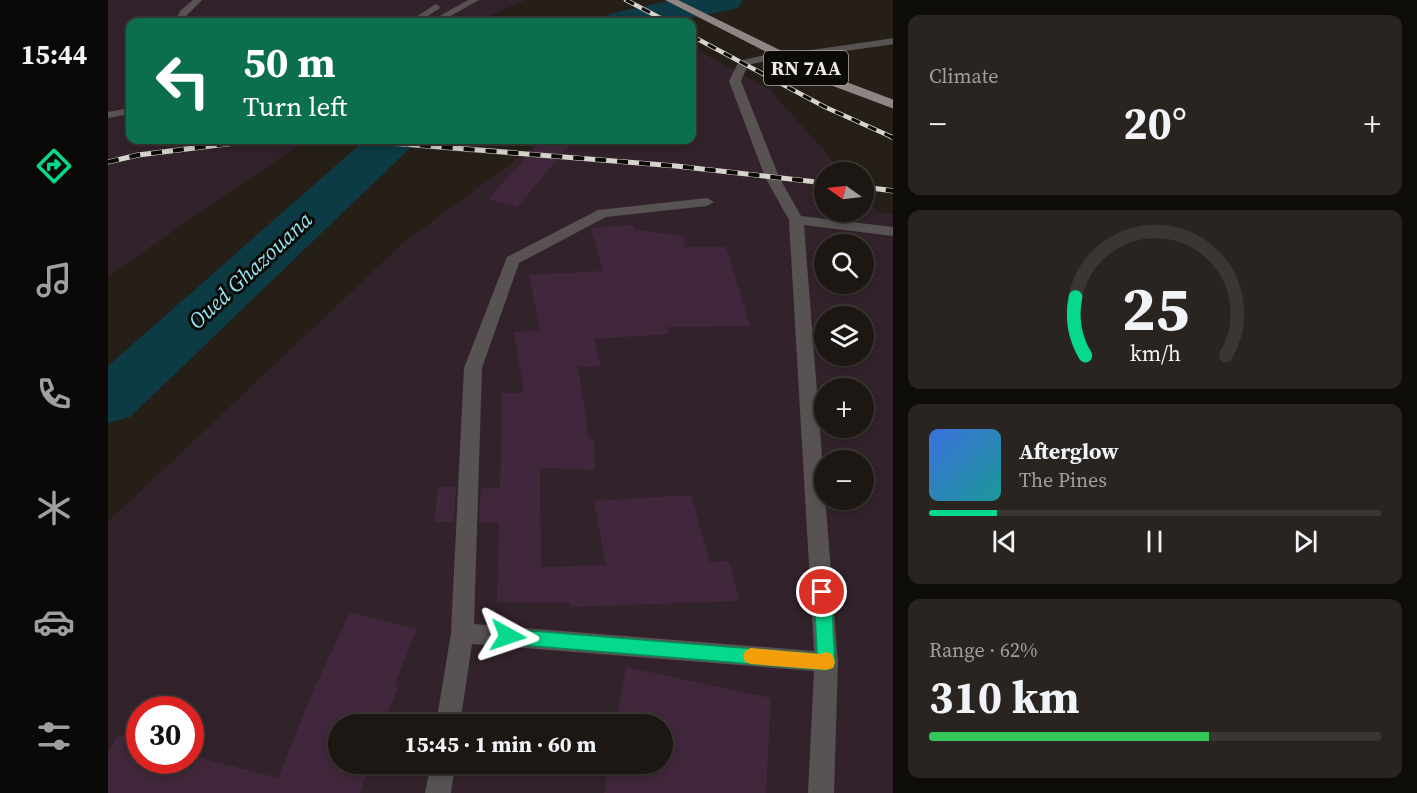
<!DOCTYPE html>
<html lang="en">
<head>
<meta charset="utf-8">
<style>
	:root { --surface:#1c1712; --page:#292420; --text:#f1f3f6; --muted:#a09f9f; --line:#3a3632; --accent:#06d98b }
	body { margin:0; font-family:"Source Serif 4",serif; background:var(--page); color:var(--text); height:100vh; display:flex; flex-direction:column; font-size:22px; white-space:nowrap }
	* { box-sizing:border-box; margin:0 }
	p { font-size:20px; color:var(--muted) }
	.icon { flex:none; width:33px; height:33px; fill:none; stroke:currentColor; stroke-width:2; stroke-linecap:round; stroke-linejoin:round }
	.map { position:relative; flex:1; overflow:hidden }
	.side { display:flex; flex-direction:column; gap:15px; padding:15px; background:#0f0d0a; width:524px }
	.side>* { flex:none }
	.hud { position:absolute; left:18px; top:18px; width:570px; height:126px; border-radius:12px; box-shadow:0 3px 9px #0003,0 0 0 2px var(--line); background:#0b6e4f; color:#fff; overflow:hidden }
	.needle { width:39px; rotate:284deg }
	.tools { position:absolute; left:706px; top:162px; display:grid; gap:12px }
	.tools a { display:grid; place-items:center; width:60px; height:60px; border-radius:50%; background:var(--surface); box-shadow:0 3px 9px #0003,0 0 0 2px var(--line); font-size:30px }
	.speed { position:absolute; left:18px; top:696px; display:flex; gap:12px; font-size:30px; font-weight:700; text-align:center }
	.speed>* { display:grid; place-content:center; width:78px; height:78px; border-radius:50%; background:var(--surface); box-shadow:0 3px 9px #0003,0 0 0 2px var(--line); line-height:1 }
	.speed .limit { border:9px solid #d22; background:#fff; color:#111 }
	.pin { position:absolute; display:grid; place-items:center; width:51px; height:51px; color:#fff; margin:-26px; border:3px solid #fff; border-radius:50%; box-shadow:0 2px 6px #0007 }
	.me { position:absolute; width:66px; margin:-33px; rotate:95deg; stroke-linejoin:round; filter:drop-shadow(0 0 4px #0008) }
	.turn { display:flex; align-items:center; gap:21px; height:126px; padding:0 18px; font-size:27px }
	.turn .icon { width:78px; height:78px; stroke-width:2.5 }
	.turn b { display:block; font-size:42px; line-height:51px }
	.big { font-size:45px; font-weight:700; line-height:1.1 }
	.side .card { flex:1; display:flex; flex-direction:column; justify-content:center; gap:9px; min-width:0; padding:0 21px; border-radius:12px; background:var(--page) }
	.side .dial { align-items:center; gap:0 }
	.dial svg { height:156px; overflow:visible; fill:none; stroke:var(--line); stroke-width:7; stroke-linecap:round; text-anchor:middle }
	.dial text { fill:var(--text); stroke:none }
	.song { display:flex; align-items:center; gap:18px }
	.cover { width:72px; height:72px; border-radius:9px; background:linear-gradient(135deg,hsl(220 70% 55%),hsl(180 70% 35%)) }
	.played { height:6px; border-radius:3px; background:linear-gradient(90deg,var(--accent) 15%,var(--line) 15%) }
	.keys { display:flex; justify-content:space-around; direction:ltr }
	.heat { display:flex; justify-content:space-between; align-items:center; font-size:33px; direction:ltr }
	.charge { height:9px; border-radius:4px; background:linear-gradient(90deg,#34c759 62%,var(--line) 0) }
	.trip { position:absolute; left:220px; top:714px; width:345px; height:60px; border-radius:30px; background:var(--surface); box-shadow:0 3px 9px #0003,0 0 0 2px var(--line); font-weight:700; line-height:60px; text-align:center }
	main { display:flex; flex:1; min-height:0 }
	.tabs { display:flex; flex-direction:column; width:108px; justify-content:space-around; align-items:center; background:#0b0907; color:var(--muted) }
	.tabs .icon { width:42px; height:42px }
	.tabs .current { color:var(--accent) }
	.tabs b { font-size:27px; color:var(--text) }
	.map>svg:first-child { display:block }
	.industrial { fill:#32222b; fill-rule:evenodd }
	.lines { fill:none; stroke-linecap:round; stroke-linejoin:round }
	.river { fill:#0c3b44; fill-rule:evenodd }
	.building { fill:#40273b }
	.service { fill:#585352; fill-rule:evenodd }
	.minor { fill:#585352; fill-rule:evenodd }
	.primary { fill:#908584; fill-rule:evenodd }
	.rail-far1-casing { stroke:#d7d3cd; stroke-width:4.5 }
	.rail-casing { stroke:#d7d3cd; stroke-width:5 }
	.rail-far1 { stroke:#0c0a07; stroke-width:3; stroke-dasharray:9; stroke-linecap:butt }
	.rail { stroke:#0c0a07; stroke-width:4; stroke-dasharray:11; stroke-linecap:butt }
	.route { fill:#06d98b; stroke:#048d5a; stroke-width:1.5 }
	.slow { fill:#f59e0b }
	.labels { text-anchor:middle; stroke-width:6; stroke-linejoin:round; paint-order:stroke }
	.shield { fill:#0c0a07; stroke:#aaa7a2; stroke-width:1.5 }
	.shield-label { font-size:20px; font-weight:bold; fill:#eeeae5 }
	.water-label { font-size:22px; font-style:italic; fill:#95e5f5; stroke:#0c0a07 }
</style>
</head>
<body>
<main>
<nav class="tabs">
<b>15:44</b>
<svg class="icon current" aria-label="directions" viewBox="0 0 24 24"><path d="M12 3l9 9-9 9-9-9zM9 14v-3h6M13 9l2 2-2 2"/></svg>
<svg class="icon" aria-label="music" viewBox="0 0 24 24"><path d="M9 18V5l10-2v13"/><circle cx="6" cy="18" r="3"/><circle cx="16" cy="16" r="3"/></svg>
<svg class="icon" aria-label="phone" viewBox="0 0 24 24"><path d="M5 4h4l2 5-3 2q2 4 5 5l2-3 5 2v4C11 20 4 13 5 4z"/></svg>
<svg class="icon" aria-label="climate" viewBox="0 0 24 24"><path d="M12 3v18M4 7l16 10M4 17L20 7"/></svg>
<svg class="icon" aria-label="car" viewBox="0 0 24 24"><path d="M5 17H2v-5l4-1 3-4h7l3 4 3 1v5h-3M9 17h6M6 11h13"/><circle cx="7" cy="17" r="2"/><circle cx="17" cy="17" r="2"/></svg>
<svg class="icon" aria-label="filters" viewBox="0 0 24 24"><path d="M4 7h16M4 17h16"/><circle cx="9" cy="7" r="2"/><circle cx="15" cy="17" r="2"/></svg>
</nav>
<div class="map">
<svg width="786" height="793" viewBox="0 0 786 793">
	<rect width="100%" height="100%" fill="#251f18"/>
	<path class="industrial" d="M 0,0 L 417,0 L 368,22 L 22,22 L 22,140 L 198,140 L 0,276 Z
		M 584,47 L 662,90 L 735,172 L 717,172 L 717,212 L 756,212 L 756,196 L 770,212 L 785,214 L 785,793 L 0,793 L 0,522 L 294,244 L 434,140 L 584,140 ZM 717,244 L 756,244 L 756,284 L 717,284 ZM 717,316 L 756,316 L 756,356 L 717,356 ZM 717,388 L 756,388 L 756,428 L 717,428 ZM 717,460 L 756,460 L 756,500 L 717,500 ZM 32,710 L 82,710 L 82,760 L 32,760 ZM 231,724 L 555,724 L 555,764 L 231,764 Z"/>
	<g class="lines">
		<path class="river" d="M 565,0 L 635,0 L 630,8 L 564,22 L 495,22 L 501,14 Z
			M 257,140 L 307,140 L 300,150 L 22,417 L 0,423 L 0,366 Z"/>
	</g>
	<path class="building" d="M 434,140 L 465,141 L 409,207 L 380,199 Z
		M 525,225 L 527,230 L 577,236 L 575,247 L 618,247 L 642,326 L 559,327 L 561,334 L 486,339 L 493,366 L 470,367 L 481,439 L 486,439 L 487,470 L 432,468 L 433,567 L 498,565 L 486,501 L 583,495 L 602,562 L 621,561 L 631,601 L 463,607 L 462,603 L 389,602 L 391,523 L 371,523 L 373,488 L 392,488 L 394,393 L 416,393 L 406,332 L 432,330 L 421,275 L 495,271 L 483,228 Z
		M 330,487 L 348,487 L 346,522 L 326,522 Z
		M 242,612 L 309,629 L 286,686 L 290,687 L 275,724 L 231,724 L 231,764 L 262,764 L 252,793 L 0,793 L 0,753 L 10,735 L 32,741 L 32,760 L 82,760 L 82,755 L 170,778 L 201,700 Z
		M 518,667 L 663,698 L 658,793 L 496,793 L 501,764 L 555,764 L 555,724 L 508,724 Z"/>
	<g class="lines">
		<path class="service" d="M 85,0 L 94,0 L 80,14 L 74,22 L 66,22 L 73,10 Z
			M 360,0 L 371,0 L 332,22 L 321,22 Z
			M 328,4 L 332,7 L 331,9 L 310,22 L 300,22 Z
			M 22,108 L 22,114 L 0,118 L 0,112 Z
			M 241,140 L 281,140 L 408,150 L 414,153 L 408,156 L 246,143 Z"/>
		<path class="minor" d="M 786,38 L 786,44 L 675,60 L 670,58 L 640,65 L 633,81 L 671,177 L 693,216 L 786,227 L 786,236 L 696,225 L 730,662 L 726,793 L 700,793 L 706,671 L 364,644 L 352,724 L 328,724 L 343,633 L 356,368 L 399,257 L 490,210 L 599,198 L 606,202 L 599,206 L 498,217 L 411,263 L 374,368 L 366,624 L 706,651 L 681,220 L 657,177 L 621,81 L 631,61 L 670,52 L 675,54 Z
			M 323,764 L 347,764 L 343,793 L 317,793 Z"/>
		<path class="primary" d="M 557,0 L 570,0 L 733,80 L 786,100 L 786,109 L 725,86 Z"/>
		<g class="rail-far1-casing">
			<path id="rail-far1" d="M 518,0 L 560,22
				M 584,36 L 717,107 L 786,138"/>
		</g>
		<g class="rail-casing">
			<path id="rail" d="M 783,137 L 786,138
				M 246,140 L 568,166 L 717,183
				M 0,162 L 30,155 L 151,140
				M 756,187 L 786,191"/>
		</g>
		<use href="#rail-far1" class="rail-far1"/>
		<use href="#rail" class="rail"/>
	</g>
	<path class="route" d="M 714,586 L 720,588 L 723,592 L 727,662 L 725,668 L 718,670 L 400,644 L 394,642 L 391,636 L 394,631 L 400,629 L 709,654 L 706,592 L 708,588 Z"/>
	<path class="slow" d="M 643,648 L 712,654 L 718,652 L 724,654 L 727,662 L 725,668 L 718,670 L 643,664 L 637,662 L 635,656 L 637,651 Z"/>
	<g class="labels">
		<rect class="shield" x="656" y="51" width="84" height="34" rx="4.5"/>
		<g class="shield-label">
			<text x="698" y="75">RN 7AA</text>
		</g>
		<g class="water-label">
			<text transform="translate(142 270) rotate(-43)" y="8">Oued Ghazouana</text>
		</g>
	</g>
</svg>
<div class="tools">
<a><svg class="needle" viewBox="-14 -14 28 28"><path d="M0-13l5 13h-10z" fill="#e53935"/><path d="M0 13l5-13h-10z" fill="#a09f9f"/></svg></a>
<a><svg class="icon" aria-label="search" viewBox="0 0 24 24"><circle cx="10" cy="10" r="6"/><path d="M15 15l6 6"/></svg></a>
<a><svg class="icon" aria-label="layers" viewBox="0 0 24 24"><path d="M12 4l9 5-9 5-9-5zM3 14l9 5 9-5"/></svg></a>
<a>+</a>
<a>−</a>
</div>
<div class="speed"><div class="limit">30</div></div>
<div class="pin" style="left:714px;top:592px;background:#d93025"><svg class="icon" aria-label="arrive" viewBox="0 0 24 24"><path d="M6 21V4h12l-3 4 3 4H6"/></svg></div>
<svg class="me" style="left:400px;top:636px" viewBox="-20 -20 40 40"><path d="M0-17L14 15 0 8-14 15z" fill="#06d98b" stroke="#fff" stroke-width="4"/></svg>
<div class="trip">15:45 · 1 min · 60 m</div>
<div class="hud">
<div class="turn"><svg class="icon" aria-label="left" viewBox="0 0 24 24"><path d="M17 20v-9H6M10 6l-5 5 5 5"/></svg><div><b>50 m</b>Turn left</div></div>
</div>
</div>
<section class="side">
<div class="card"><p>Climate</p>
<div class="heat"><a>−</a><b class="big">20°</b><a>+</a></div>
</div>
<div class="card dial"><svg viewBox="0 0 100 80">
<path d="M14 69A42 42 0 1 1 86 69"/>
<path d="M14 69A42 42 0 0 1 9 39" stroke="#06d98b"/>
<text x="50" y="56" font-size="32" font-weight="700">25</text>
<text x="50" y="72" font-size="11">km/h</text>
</svg></div>
<div class="card">
<div class="song"><i class="cover"></i><div><b>Afterglow</b><p>The Pines</p></div></div>
<div class="played"></div>
<div class="keys"><svg class="icon" aria-label="previous" viewBox="0 0 24 24"><path d="M18 5L8 12l10 7zM5 5v14"/></svg><svg class="icon" aria-label="pause" viewBox="0 0 24 24"><path d="M8 5v14M16 5v14"/></svg><svg class="icon" aria-label="next" viewBox="0 0 24 24"><path d="M6 5l10 7-10 7zM19 5v14"/></svg></div>
</div>
<div class="card"><p>Range · 62%</p><b class="big">310 km</b><div class="charge"></div></div>
</section>
</main>
</body>
</html>
